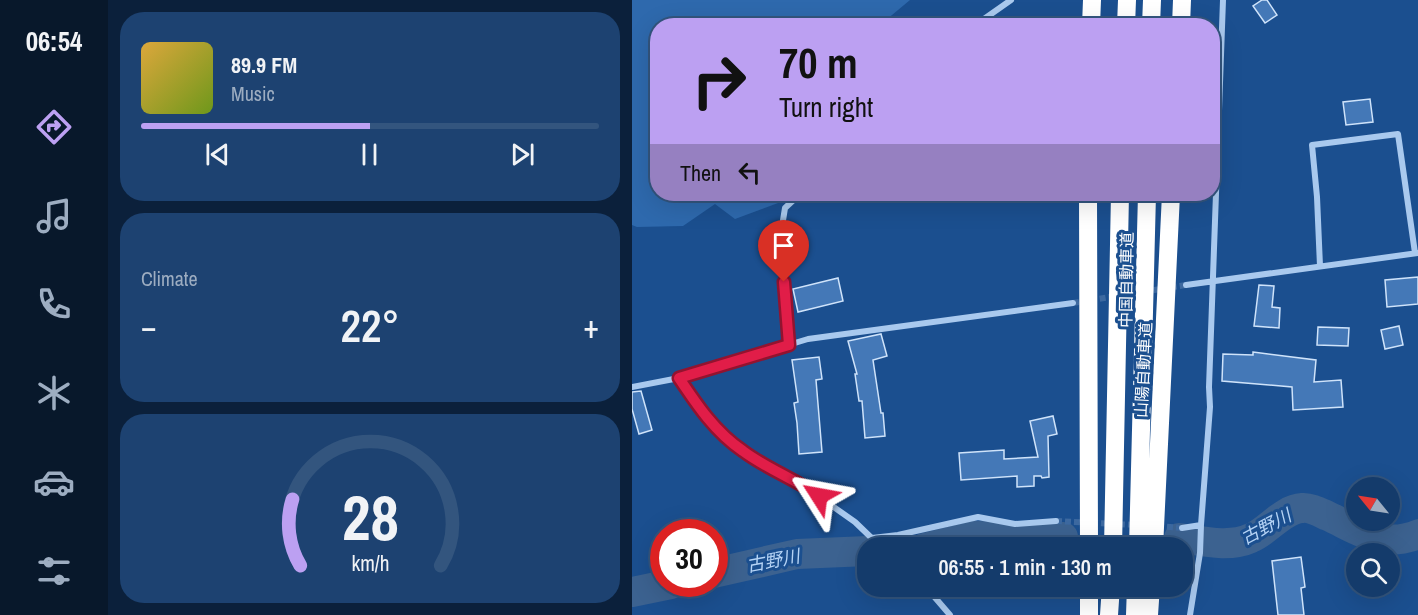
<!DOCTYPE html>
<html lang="en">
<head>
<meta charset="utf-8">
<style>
	:root { --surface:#143b6b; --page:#1d4271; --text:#f1f3f6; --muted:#9dadc1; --line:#33557e; --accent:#bca0f2 }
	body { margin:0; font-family:"Archivo Narrow","Noto Sans JP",sans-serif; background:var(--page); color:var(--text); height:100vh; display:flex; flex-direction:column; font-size:22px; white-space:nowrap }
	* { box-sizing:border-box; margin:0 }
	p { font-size:20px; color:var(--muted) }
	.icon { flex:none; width:33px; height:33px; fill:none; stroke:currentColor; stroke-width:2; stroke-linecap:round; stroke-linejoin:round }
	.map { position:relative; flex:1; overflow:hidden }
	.sheet { display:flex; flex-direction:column; gap:12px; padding:12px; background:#0b203b; width:524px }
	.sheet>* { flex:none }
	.banner { position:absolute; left:18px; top:18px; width:570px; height:183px; border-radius:24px; box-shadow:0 6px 24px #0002,0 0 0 2px var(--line); background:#bca0f2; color:#111; overflow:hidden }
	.needle { width:39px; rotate:300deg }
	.buttons { position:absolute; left:714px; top:477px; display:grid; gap:12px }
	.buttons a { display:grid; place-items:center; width:54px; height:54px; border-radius:50%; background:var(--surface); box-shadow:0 6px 24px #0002,0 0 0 2px var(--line); font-size:30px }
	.speed { position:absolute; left:18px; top:519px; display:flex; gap:12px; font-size:30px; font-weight:700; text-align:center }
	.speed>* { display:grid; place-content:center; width:78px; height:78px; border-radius:50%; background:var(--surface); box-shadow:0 6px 24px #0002,0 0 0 2px var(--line); line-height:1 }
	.speed .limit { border:9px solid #d22; background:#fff; color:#111 }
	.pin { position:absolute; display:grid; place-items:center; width:51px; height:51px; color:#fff; margin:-62px -26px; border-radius:50% 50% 50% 0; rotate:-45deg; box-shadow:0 0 6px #0007 }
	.pin .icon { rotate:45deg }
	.me { position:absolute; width:66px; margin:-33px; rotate:304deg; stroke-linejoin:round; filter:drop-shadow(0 0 4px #0008) }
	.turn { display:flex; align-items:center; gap:21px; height:126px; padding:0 30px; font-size:27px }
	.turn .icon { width:78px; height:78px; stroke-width:2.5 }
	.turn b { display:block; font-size:42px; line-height:51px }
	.then { display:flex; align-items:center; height:57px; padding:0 30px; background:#0003; gap:12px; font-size:22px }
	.big { font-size:45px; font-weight:600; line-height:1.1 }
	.sheet .tile { flex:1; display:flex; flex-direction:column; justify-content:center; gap:9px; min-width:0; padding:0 21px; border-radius:24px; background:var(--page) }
	.sheet .dial { align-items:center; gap:0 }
	.dial svg { height:156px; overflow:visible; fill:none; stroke:var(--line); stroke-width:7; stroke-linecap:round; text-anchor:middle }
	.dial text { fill:var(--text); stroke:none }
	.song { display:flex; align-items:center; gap:18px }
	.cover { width:72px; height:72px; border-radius:9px; background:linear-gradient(135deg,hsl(40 70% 55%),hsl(80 70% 35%)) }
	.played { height:6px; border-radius:3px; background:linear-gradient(90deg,var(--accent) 50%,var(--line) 50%) }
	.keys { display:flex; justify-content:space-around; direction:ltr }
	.heat { display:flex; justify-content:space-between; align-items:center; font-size:33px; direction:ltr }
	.trip { position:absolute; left:225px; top:537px; width:336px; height:60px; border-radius:24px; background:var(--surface); box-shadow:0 6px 24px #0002,0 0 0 2px var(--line); font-weight:600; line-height:60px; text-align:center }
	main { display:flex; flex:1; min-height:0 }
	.tab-bar { display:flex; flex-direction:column; width:108px; justify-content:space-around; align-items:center; background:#08182b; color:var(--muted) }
	.tab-bar .icon { width:42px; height:42px }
	.tab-bar .selected { color:var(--accent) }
	.tab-bar b { font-size:27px; color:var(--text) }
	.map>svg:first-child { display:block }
	.green { fill:#2e69ad }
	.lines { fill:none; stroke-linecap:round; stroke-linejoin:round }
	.river { stroke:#3c6290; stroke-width:30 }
	.building { fill:#4478b7; stroke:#cfe3fa; stroke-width:1.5 }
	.minor-tunnel { stroke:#3d69a0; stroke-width:6; stroke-dasharray:6 3; stroke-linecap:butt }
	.minor { stroke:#a9c9ee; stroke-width:6 }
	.motorway { stroke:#fff; stroke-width:18 }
	.route-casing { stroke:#92132f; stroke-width:15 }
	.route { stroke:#e11d48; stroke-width:10 }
	.labels { text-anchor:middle; stroke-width:6; stroke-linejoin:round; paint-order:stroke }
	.street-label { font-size:16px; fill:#fff; stroke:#1b4f8f }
	.water-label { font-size:18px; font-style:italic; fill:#b5d3f5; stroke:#1b4f8f }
</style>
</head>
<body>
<main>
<nav class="tab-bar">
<b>06:54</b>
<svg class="icon selected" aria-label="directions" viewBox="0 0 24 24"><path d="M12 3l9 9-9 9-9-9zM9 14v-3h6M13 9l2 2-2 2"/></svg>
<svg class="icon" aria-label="music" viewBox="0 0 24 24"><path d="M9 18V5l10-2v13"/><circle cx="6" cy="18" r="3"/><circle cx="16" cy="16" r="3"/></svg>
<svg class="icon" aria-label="phone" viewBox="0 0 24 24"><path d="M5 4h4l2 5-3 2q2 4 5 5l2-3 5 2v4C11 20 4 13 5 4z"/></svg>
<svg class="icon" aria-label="climate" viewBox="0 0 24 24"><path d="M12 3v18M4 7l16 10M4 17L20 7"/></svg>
<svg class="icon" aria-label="car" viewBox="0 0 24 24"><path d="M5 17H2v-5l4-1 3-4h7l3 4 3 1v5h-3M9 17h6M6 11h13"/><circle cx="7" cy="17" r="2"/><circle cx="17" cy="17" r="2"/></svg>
<svg class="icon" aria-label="filters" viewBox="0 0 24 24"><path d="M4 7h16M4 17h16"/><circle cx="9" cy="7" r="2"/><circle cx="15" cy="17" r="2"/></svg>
</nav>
<section class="sheet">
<div class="tile">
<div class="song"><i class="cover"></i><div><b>89.9 FM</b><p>Music</p></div></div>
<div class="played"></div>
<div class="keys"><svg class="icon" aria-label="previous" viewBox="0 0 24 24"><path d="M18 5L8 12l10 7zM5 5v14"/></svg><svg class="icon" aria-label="pause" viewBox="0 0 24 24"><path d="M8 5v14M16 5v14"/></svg><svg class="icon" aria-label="next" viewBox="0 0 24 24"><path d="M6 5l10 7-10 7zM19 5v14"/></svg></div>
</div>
<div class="tile"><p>Climate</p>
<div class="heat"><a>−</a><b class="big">22°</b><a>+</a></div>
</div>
<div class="tile dial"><svg viewBox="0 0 100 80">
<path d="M14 69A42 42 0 1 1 86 69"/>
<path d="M14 69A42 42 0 0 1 10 35" stroke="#bca0f2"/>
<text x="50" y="56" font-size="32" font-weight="700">28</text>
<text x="50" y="72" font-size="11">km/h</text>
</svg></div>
</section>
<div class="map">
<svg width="787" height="615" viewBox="0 0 787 615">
	<rect width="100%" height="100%" fill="#1b4f8f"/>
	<path class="green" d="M 0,0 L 278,0 L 248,25 L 26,26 L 26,194 L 141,194 L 146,203 L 103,219 L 83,204 L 51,226 L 5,227 L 0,225 Z"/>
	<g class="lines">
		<path class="river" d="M 547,538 C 570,541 597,548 619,538 C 636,531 651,509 670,508 C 678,507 689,513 696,516 C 728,531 751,549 787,534
			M 292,548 L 341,536 L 431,537
			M 82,573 L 165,554 L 236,551
			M 0,592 L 39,584"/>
	</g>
	<path class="building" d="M 630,0 L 635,0 L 645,15 L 633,23 L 621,6 Z
		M 738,99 L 741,122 L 714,125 L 711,102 Z
		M 786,277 L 786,304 L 755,307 L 753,280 Z
		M 206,278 L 211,301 L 166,312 L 161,289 Z
		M 627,285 L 642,286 L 640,307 L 648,308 L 647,328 L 622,326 Z
		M 767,326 L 771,345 L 753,349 L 749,330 Z
		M 686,327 L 717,328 L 716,346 L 685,345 Z
		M 249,334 L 255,356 L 241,360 L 249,413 L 251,413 L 253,436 L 233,438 L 230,401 L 227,401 L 223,374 L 225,374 L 216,341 Z
		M 621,352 L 684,360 L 682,382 L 709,380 L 711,407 L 661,410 L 660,387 L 590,381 L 591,354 L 621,355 Z
		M 187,357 L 190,379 L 184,380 L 190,452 L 167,454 L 165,423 L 162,403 L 166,402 L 160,360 Z
		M 9,391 L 20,430 L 7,434 L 0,409 L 0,392 Z
		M 421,416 L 425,434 L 416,436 L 417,477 L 410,478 L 409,476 L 402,476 L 402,486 L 385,487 L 385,476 L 329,480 L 327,453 L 372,450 L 372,459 L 406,457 L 398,421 Z
		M 669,557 L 673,587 L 669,588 L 672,615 L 646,615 L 640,561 Z"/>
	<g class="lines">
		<path class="minor-tunnel" d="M 441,303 L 554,285
			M 424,521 L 504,525
			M 526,526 L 550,528"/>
		<path class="minor" d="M 342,26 L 379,0
			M 688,266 L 685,197 L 680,145 L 766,134 L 783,253
			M 554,285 L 786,253
			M 157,345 L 148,239 L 153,208 L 168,194
			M 47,378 L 75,419 L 111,451 L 169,484 L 223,522 L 250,548
			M 0,387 L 47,378 L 176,339 L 441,303
			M 550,528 L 569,525 L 578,407 L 577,387 L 591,0
			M 240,538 L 266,535 L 346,517 L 383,524 L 424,521
			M 293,586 L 318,615
			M 558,615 L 568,553 L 569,525"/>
		<path class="motorway" d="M 459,26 L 460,0
			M 494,26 L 495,0
			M 519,26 L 520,0
			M 549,26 L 550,0
			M 456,194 L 457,548
			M 481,548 L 488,194
			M 506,548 L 515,194
			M 522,548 L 539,194
			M 457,615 L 457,586
			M 477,615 L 479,586
			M 503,615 L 504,586
			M 517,615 L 519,586"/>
	</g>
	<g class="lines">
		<g class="route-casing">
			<path id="route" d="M 152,282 L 157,345 L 47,378 C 65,405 83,432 111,451 C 135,469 163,479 187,496"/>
		</g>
		<use href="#route" class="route"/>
	</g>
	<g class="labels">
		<g class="street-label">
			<text transform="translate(494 280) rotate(-89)" y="6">中国自動車道</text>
			<text transform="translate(511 370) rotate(-87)" y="6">山陽自動車道</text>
		</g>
		<g class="water-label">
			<text transform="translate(634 527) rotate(-28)" y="6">古野川</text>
			<text transform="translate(141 561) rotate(-11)" y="6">古野川</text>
		</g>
	</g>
</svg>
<div class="buttons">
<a><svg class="needle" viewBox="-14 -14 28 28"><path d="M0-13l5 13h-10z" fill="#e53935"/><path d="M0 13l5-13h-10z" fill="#9dadc1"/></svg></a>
<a><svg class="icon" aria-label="search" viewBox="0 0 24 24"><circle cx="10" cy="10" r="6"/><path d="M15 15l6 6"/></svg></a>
</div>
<div class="speed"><div class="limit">30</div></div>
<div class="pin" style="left:152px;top:282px;background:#d93025"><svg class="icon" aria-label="arrive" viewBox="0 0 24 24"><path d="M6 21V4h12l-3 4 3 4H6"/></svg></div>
<svg class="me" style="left:187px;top:496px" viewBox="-20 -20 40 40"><path d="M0-17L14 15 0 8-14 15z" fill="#e11d48" stroke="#fff" stroke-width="4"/></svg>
<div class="trip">06:55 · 1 min · 130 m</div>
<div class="banner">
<div class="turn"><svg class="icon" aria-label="right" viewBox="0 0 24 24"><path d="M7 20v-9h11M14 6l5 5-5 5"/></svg><div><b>70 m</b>Turn right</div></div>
<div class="then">Then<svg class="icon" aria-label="left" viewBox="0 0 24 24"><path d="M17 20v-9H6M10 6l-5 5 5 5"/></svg></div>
</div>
</div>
</main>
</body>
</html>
